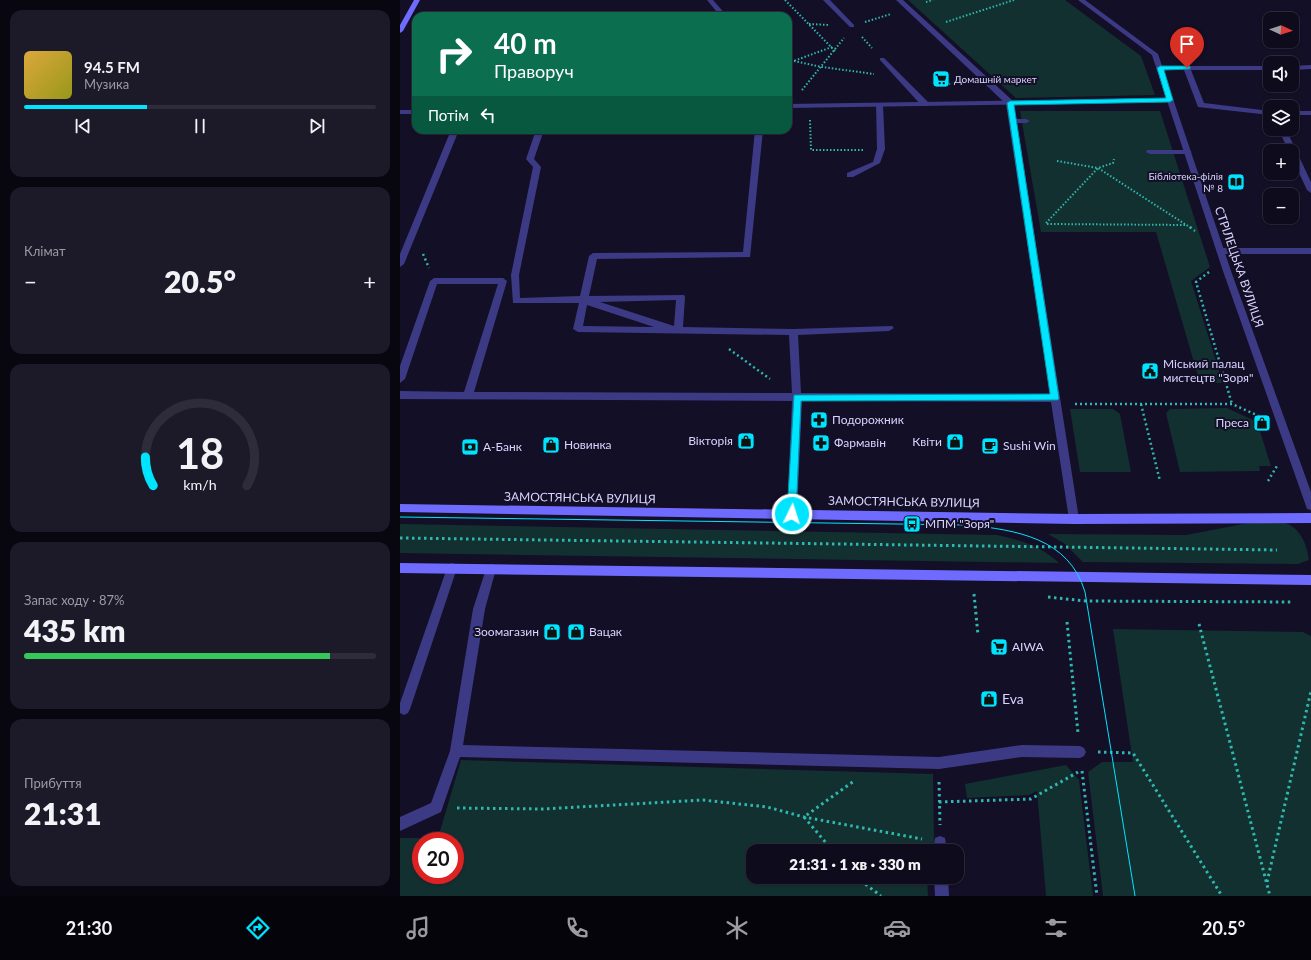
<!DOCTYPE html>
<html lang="uk">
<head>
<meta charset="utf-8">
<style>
	:root { --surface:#0e0b1c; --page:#1c1929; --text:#f1f3f6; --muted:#9b9ba3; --line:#2e2b3b; --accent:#00e5ff }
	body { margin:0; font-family:Lato,sans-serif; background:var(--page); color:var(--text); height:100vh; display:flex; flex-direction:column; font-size:15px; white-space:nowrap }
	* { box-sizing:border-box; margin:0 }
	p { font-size:13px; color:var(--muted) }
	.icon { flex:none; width:22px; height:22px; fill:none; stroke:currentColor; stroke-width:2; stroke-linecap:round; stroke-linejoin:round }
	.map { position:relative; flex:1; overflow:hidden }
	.side { display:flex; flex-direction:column; gap:10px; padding:10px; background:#08060f; width:400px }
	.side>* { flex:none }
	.guide { position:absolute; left:12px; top:12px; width:380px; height:122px; border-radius:12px; box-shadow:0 1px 3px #0004,0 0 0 1px var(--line); background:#0b6e4f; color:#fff; overflow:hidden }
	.needle { width:26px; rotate:93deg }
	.fabs { position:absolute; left:863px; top:12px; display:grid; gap:8px }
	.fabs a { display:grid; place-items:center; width:36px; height:36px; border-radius:8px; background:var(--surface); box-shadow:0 1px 3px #0004,0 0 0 1px var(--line); font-size:20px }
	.speed { position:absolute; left:12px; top:832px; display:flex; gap:8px; font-size:20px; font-weight:700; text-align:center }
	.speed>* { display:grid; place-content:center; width:52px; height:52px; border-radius:50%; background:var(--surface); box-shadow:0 1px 3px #0004,0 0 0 1px var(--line); line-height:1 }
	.speed .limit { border:6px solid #d22; background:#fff; color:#111 }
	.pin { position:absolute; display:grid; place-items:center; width:34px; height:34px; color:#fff; margin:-41px -17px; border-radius:50% 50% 50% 0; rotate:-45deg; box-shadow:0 0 4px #0007 }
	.pin .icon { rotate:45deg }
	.me { position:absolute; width:44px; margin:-22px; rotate:4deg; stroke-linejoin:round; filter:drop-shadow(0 0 3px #0008) }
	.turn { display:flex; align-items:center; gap:14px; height:84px; padding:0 16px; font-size:18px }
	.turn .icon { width:52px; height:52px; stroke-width:2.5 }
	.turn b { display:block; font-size:28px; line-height:34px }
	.then { display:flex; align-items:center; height:38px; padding:0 16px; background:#0003; gap:8px; font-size:15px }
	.big { font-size:30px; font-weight:800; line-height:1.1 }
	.side .tile { flex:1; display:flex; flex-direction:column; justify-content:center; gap:6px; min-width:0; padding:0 14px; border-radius:12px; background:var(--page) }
	.side .dial { align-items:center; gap:0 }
	.dial svg { height:104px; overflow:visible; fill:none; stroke:var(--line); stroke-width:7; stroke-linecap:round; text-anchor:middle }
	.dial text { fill:var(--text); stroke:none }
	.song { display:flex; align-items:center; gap:12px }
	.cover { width:48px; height:48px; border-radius:6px; background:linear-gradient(135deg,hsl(40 70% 55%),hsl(60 70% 35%)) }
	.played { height:4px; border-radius:2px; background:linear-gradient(90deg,var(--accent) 35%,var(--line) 35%) }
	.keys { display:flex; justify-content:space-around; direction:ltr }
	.heat { display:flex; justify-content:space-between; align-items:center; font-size:22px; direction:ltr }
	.charge { height:6px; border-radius:3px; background:linear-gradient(90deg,#34c759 87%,var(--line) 0) }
	.trip { position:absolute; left:346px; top:844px; width:218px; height:40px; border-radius:12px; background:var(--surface); box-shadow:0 1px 3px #0004,0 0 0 1px var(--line); font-weight:800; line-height:40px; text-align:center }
	.tabs { display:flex; height:64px; justify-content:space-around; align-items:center; background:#06040b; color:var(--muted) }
	.tabs .icon { width:28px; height:28px }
	.tabs .current { color:var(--accent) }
	.tabs b { font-size:18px; color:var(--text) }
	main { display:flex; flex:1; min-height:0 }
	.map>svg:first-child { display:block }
	.green { fill:#12302f; fill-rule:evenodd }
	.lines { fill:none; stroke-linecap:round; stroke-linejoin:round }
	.path-far2 { stroke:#2fb8b0; stroke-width:2; stroke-dasharray:1.5 2; stroke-linecap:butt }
	.path-far1 { stroke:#2fb8b0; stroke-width:2.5; stroke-dasharray:2 3; stroke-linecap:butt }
	.path { stroke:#2fb8b0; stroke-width:3; stroke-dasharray:2.5 3.5; stroke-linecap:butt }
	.service { fill:#3d3a85; fill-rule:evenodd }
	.minor { fill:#3d3a85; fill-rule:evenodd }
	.tertiary { fill:#3d3a85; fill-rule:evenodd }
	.secondary { fill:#6f6bff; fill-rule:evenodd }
	.tram { stroke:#00e5ff; stroke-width:1 }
	.route { fill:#00e5ff; stroke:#0095a6 }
	.labels { text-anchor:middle; stroke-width:4; stroke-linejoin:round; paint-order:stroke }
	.far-poi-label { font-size:10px; fill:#d9d4ff; stroke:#130f26; text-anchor:start }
	.street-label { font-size:12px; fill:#d9d4ff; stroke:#130f26 }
	.poi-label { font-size:12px; fill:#d9d4ff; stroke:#130f26; text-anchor:start }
	.near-poi-label { font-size:14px; fill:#d9d4ff; stroke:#130f26; text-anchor:start }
</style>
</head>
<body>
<main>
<section class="side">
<div class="tile">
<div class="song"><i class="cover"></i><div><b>94.5 FM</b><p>Музика</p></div></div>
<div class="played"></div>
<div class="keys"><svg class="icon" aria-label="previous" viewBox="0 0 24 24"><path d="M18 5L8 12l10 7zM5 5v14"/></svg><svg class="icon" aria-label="pause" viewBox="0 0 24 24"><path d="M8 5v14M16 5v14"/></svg><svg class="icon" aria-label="next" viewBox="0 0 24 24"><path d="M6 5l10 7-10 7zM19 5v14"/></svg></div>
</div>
<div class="tile"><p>Клімат</p>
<div class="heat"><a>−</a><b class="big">20.5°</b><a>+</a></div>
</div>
<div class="tile dial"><svg viewBox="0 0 100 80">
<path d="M14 69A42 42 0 1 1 86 69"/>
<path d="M14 69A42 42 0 0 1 8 47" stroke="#00e5ff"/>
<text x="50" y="56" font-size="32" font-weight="700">18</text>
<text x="50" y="72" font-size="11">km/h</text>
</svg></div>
<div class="tile"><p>Запас ходу · 87%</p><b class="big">435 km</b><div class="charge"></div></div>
<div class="tile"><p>Прибуття</p><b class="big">21:31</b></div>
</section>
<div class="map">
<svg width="911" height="896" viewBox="0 0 911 896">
	<rect width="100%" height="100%" fill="#130f26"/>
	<path class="green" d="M 508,0 L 665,0 L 741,56 L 755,95 L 616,98 Z
		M 620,111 L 760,111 L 810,267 L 791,281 L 823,383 L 800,383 L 756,232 L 641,232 Z
		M 827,408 L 857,422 L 871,466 L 859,466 L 860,471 L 780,472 L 766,413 L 770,409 Z
		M 670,409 L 713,409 L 720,414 L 731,472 L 680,472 Z
		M 863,522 C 870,523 882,521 888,524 C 902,531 907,546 909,560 L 898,564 L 683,562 L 665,544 L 648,534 L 786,535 L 843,524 Z
		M 0,524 L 597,535 C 620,540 642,546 659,563 L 0,553 Z
		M 713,629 L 903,632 L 911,636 L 911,896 L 703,896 L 688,772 L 702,762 L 733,762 Z
		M 61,760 L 533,774 L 534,842 L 527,851 L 353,851 L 353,877 L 527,877 L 528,896 L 0,896 L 0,838 L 38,838 ZM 21,841 L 55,841 L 55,875 L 21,875 Z
		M 666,765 L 679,780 L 693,896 L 646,896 L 637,791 L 629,795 L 567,798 L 565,784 Z"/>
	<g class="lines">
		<path class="path-far2" d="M 385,0 L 435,51
			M 526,2 L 533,0
			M 465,22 L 491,14
			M 546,22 L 614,0
			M 409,24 L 429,25
			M 462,37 L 472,48
			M 394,61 L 422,67 L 474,74
			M 388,63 L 432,47
			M 542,86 L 562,80
			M 402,90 L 444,38
			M 410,120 L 411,150 L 464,150
			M 657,161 L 698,168 L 791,228
			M 646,223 L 698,168 L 713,163 L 714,159
			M 647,224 L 787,225"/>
		<path class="path-far1" d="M 790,227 L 795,231
			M 23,254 L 29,268
			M 809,272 L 796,282 L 832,404
			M 329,349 L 370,379
			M 675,404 L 832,404 L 859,416
			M 741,404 L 760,481
			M 868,481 L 877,466"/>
		<path class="path" d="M 0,538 L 877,550
			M 574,594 L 578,635
			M 648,597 L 686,601 L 893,602
			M 667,622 L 678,733
			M 799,624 L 870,896
			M 698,752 L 733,753 L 822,896
			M 682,771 L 697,896
			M 539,782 L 540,825
			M 539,802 L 631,799 L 678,772
			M 57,808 L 143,809 L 303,800 L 367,807 L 404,817 L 522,839
			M 433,851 L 404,817 L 454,781
			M 456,877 L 481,896
			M 867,882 L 911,691"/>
		<path class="service" d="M 307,0 L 313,0 L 327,16 L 320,16 Z
			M 423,0 L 430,0 L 454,25 L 454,27 L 450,27 Z
			M 496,0 L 503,0 L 613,101 L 616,119 L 626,119 L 630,121 L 626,123 L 617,123 L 679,519 L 678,522 L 674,524 L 670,522 L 669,519 L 651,402 L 402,401 L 397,514 L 396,517 L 392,519 L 388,517 L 387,514 L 392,401 L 0,399 L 0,391 L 64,392 L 98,284 L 37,284 L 5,379 L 0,383 L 0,366 L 30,281 L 34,278 L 103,278 L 107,281 L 74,392 L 392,393 L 389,335 L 178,332 L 173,329 L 179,303 L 113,303 L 111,275 L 133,167 L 126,159 L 136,130 L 144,130 L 134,159 L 141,167 L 119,275 L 120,298 L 180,296 L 189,256 L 193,253 L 343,252 L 355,130 L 363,130 L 350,257 L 197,259 L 189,296 L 284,295 L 285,297 L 283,327 L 393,329 L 492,326 L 494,328 L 489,331 L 398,335 L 401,393 L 650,394 L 606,104 ZM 276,300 L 274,326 L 200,302 ZM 187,305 L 254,327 L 183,326 Z
			M 480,58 L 484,58 L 528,102 L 528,106 L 522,106 L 480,60 Z
			M 911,65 L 911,69 L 892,70 L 892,66 Z
			M 870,66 L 870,70 L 791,70 L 804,103 L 870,111 L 870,115 L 798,107 L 784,70 L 760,70 L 757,68 L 760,66 Z
			M 476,103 L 483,105 L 485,149 L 480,163 L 453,177 L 447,177 L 447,173 L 473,162 L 477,149 Z
			M 892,111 L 911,111 L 911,115 L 892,115 Z
			M 878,129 L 886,129 L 911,182 L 911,193 L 907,190 L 892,158 L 892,151 L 889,151 Z
			M 51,130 L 59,130 L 4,264 L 0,267 L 0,254 Z
			M 747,150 L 788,150 L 792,152 L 788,154 L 750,154 L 746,152 Z
			M 820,248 L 911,248 L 911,254 L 820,254 L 816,251 Z
			M 52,563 L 56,565 L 57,568 L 10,709 L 8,713 L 4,715 L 0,713 L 0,703 L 47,568 L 48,565 Z
			M 91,564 L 95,566 L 96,569 L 85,609 L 63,745 L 539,757 L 622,745 L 680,746 L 684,748 L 686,752 L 684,756 L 680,758 L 622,757 L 539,769 L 60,757 L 41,812 L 0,831 L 0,817 L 31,803 L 50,751 L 73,609 L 86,569 L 87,566 Z
			M 540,836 L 545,838 L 547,851 L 533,851 L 535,838 Z
			M 534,877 L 548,877 L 549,896 L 535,896 Z"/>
		<path class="minor" d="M 770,98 L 774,100 L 773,102 L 388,108 L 388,104 Z
			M 0,110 L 16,110 L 16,114 L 0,114 Z"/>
		<path class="tertiary" d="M 678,0 L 685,0 L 758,54 L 831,271 L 911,492 L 911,510 L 907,509 L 906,506 L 823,271 L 752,55 Z"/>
		<path class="secondary" d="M 14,0 L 20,0 L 3,31 L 0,33 L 0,25 Z
			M 0,504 L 674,514 L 911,513 L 911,523 L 674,524 L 0,512 Z
			M 0,563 L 911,575 L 911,585 L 0,573 Z"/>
		<path class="tram" d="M 0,517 L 568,525 C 616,530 669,538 685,592 L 735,896"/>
	</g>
	<path class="route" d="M 787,66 L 790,66 L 790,69 L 764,70 L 773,100 L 770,102 L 614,105 L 659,398 L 658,400 L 401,401 L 396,514 L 395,517 L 388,517 L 387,514 L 394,395 L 650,394 L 607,103 L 610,101 L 766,98 L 757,68 L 760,66 Z"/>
	<defs>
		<g id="supermarket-square" transform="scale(0.9)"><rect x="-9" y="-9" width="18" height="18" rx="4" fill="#00e5ff" stroke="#130f26"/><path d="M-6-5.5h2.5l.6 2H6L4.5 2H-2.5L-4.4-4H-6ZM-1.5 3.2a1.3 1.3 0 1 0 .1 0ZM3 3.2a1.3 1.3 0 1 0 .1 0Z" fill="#111"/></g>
		<g id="library-square" transform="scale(0.9)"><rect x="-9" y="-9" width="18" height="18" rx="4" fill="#00e5ff" stroke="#130f26"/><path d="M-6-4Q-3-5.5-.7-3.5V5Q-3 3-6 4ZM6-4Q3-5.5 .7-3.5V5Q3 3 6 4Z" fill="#111"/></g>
		<g id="civic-square" transform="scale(0.9)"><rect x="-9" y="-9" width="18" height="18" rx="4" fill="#00e5ff" stroke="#130f26"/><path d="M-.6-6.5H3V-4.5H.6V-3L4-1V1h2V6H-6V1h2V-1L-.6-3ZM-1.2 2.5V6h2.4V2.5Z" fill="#111"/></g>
		<g id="pharmacy-square" transform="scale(0.9)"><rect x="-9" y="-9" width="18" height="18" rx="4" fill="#00e5ff" stroke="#130f26"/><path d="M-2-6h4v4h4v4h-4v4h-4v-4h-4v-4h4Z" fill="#111"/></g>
		<g id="shop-square" transform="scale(0.9)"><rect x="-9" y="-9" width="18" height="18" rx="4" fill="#00e5ff" stroke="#130f26"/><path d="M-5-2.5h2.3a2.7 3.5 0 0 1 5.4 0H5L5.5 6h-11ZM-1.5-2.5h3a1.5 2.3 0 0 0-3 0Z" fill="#111"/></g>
		<g id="cafe-square" transform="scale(0.9)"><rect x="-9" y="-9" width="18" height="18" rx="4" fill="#00e5ff" stroke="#130f26"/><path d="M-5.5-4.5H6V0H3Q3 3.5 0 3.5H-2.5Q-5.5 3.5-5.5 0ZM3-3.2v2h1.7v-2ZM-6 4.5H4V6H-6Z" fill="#111"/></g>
		<g id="bank-square" transform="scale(0.9)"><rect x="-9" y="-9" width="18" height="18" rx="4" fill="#00e5ff" stroke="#130f26"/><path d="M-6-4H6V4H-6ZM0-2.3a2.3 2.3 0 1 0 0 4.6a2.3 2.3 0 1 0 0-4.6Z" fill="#111"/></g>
		<g id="bus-square" transform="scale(0.9)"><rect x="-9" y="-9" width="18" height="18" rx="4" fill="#00e5ff" stroke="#130f26"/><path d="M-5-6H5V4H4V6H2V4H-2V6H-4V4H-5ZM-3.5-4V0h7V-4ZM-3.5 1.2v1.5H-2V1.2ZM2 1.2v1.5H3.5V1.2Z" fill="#111"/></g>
	</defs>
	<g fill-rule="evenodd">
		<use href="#supermarket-square" x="541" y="79"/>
		<use href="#library-square" x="836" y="182"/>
		<use href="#civic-square" x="750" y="371"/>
		<use href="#pharmacy-square" x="419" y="420"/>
		<use href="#shop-square" x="862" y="423"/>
		<use href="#shop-square" x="346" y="441"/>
		<use href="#shop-square" x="555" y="442"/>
		<use href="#pharmacy-square" x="421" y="443"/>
		<use href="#shop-square" x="151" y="445"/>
		<use href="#cafe-square" x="590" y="446"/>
		<use href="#bank-square" x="70" y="447"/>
		<use href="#bus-square" x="512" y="524"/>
		<use href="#shop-square" x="152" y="632"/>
		<use href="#shop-square" x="176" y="632"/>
		<use href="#supermarket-square" x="599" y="647"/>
		<use href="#shop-square" x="589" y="699"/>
	</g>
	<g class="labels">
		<g class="far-poi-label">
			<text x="554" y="83">Домашній маркет</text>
			<text x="823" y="180" text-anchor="end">Бібліотека-філія<tspan x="823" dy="12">№ 8</tspan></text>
		</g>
		<g class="street-label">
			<text transform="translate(839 267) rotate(71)" y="4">СТРІЛЕЦЬКА ВУЛИЦЯ</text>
			<text transform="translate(180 498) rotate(1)" y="4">ЗАМОСТЯНСЬКА ВУЛИЦЯ</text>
			<text transform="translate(504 502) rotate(1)" y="4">ЗАМОСТЯНСЬКА ВУЛИЦЯ</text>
		</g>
		<g class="poi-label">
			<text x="763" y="368">Міський палац<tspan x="763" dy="14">мистецтв "Зоря"</tspan></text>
			<text x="432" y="424">Подорожник</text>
			<text x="849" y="427" text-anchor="end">Преса</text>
			<text x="333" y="445" text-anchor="end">Вікторія</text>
			<text x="542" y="446" text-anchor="end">Квіти</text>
			<text x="434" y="447">Фармавін</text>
			<text x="164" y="449">Новинка</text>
			<text x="603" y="450">Sushi Win</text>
			<text x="83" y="451">А-Банк</text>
			<text x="525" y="528">МПМ "Зоря"</text>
			<text x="139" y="636" text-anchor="end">Зоомагазин</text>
			<text x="189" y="636">Вацак</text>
			<text x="612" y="651">AIWA</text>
		</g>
		<g class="near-poi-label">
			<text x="602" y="704">Eva</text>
		</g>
	</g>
</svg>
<div class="fabs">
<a><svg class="needle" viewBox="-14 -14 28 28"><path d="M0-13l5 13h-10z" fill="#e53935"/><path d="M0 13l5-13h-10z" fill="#9b9ba3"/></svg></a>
<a><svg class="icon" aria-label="sound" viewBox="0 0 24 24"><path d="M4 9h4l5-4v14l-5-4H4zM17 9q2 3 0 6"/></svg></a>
<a><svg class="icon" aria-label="layers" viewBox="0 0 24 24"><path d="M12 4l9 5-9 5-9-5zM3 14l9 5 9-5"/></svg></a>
<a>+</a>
<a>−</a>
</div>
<div class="speed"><div class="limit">20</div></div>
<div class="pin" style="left:787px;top:68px;background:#d93025"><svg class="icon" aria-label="arrive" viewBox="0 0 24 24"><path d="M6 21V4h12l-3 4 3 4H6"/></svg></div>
<svg class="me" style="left:392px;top:514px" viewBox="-20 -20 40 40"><circle r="17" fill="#00e5ff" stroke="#fff" stroke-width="3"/><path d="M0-11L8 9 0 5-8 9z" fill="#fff"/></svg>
<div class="trip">21:31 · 1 хв · 330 m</div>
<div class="guide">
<div class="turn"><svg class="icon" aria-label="right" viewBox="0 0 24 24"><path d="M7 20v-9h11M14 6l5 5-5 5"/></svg><div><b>40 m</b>Праворуч</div></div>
<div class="then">Потім<svg class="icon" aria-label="left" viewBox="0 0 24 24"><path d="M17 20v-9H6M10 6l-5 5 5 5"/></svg></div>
</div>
</div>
</main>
<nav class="tabs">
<b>21:30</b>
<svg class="icon current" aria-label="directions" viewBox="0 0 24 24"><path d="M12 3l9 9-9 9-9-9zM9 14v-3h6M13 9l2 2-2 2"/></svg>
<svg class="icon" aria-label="music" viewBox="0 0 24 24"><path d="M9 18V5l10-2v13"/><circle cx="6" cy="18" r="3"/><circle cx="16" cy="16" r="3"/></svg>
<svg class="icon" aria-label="phone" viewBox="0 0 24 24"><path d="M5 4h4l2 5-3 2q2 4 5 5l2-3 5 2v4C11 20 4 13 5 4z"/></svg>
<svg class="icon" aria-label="climate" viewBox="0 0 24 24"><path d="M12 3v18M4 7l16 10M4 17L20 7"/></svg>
<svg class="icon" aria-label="car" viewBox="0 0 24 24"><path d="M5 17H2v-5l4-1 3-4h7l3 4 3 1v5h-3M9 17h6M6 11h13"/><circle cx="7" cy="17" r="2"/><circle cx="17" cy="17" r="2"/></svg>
<svg class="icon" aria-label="filters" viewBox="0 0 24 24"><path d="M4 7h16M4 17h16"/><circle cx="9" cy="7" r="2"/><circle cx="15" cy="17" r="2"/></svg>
<b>20.5°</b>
</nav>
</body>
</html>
